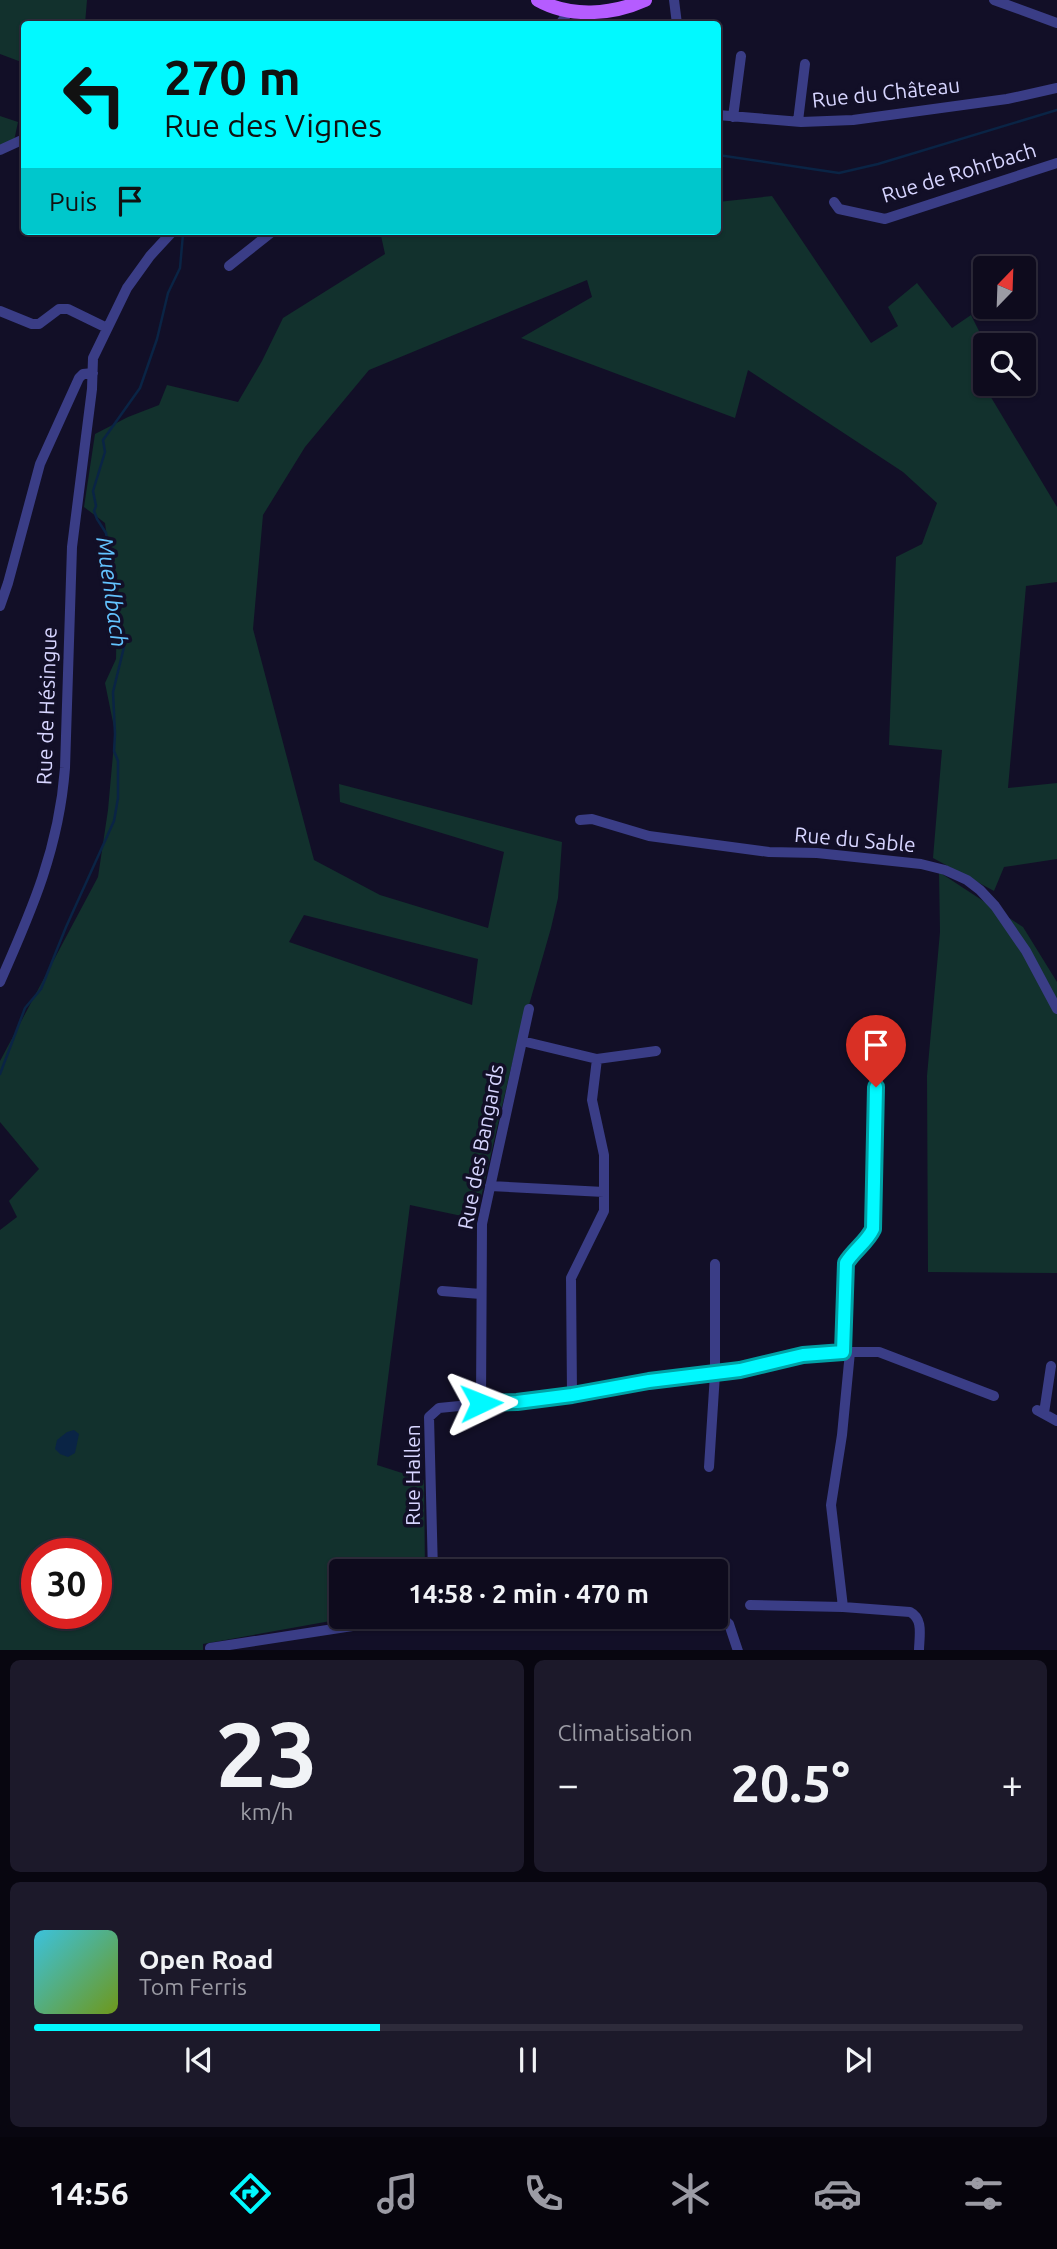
<!DOCTYPE html>
<html lang="fr">
<head>
<meta charset="utf-8">
<style>
	:root { --surface:#0e0b1d; --page:#1c192a; --text:#f1f3f6; --muted:#9b9ba4; --line:#2e2b3b; --accent:#01f9ff }
	body { margin:0; font-family:Ubuntu,sans-serif; background:var(--page); color:var(--text); height:100vh; display:flex; flex-direction:column; font-size:26px; white-space:nowrap }
	* { box-sizing:border-box; margin:0 }
	p { font-size:23px; color:var(--muted) }
	.icon { flex:none; width:38px; height:38px; fill:none; stroke:currentColor; stroke-width:2; stroke-linecap:round; stroke-linejoin:round }
	.map { position:relative; height:1650px; overflow:hidden }
	.drawer { display:flex; flex-direction:column; gap:10px; padding:10px; background:#080610; flex:1 }
	.drawer>* { flex:none }
	.hud { position:absolute; left:21px; top:21px; width:700px; height:214px; border-radius:7px; box-shadow:0 2px 5px #0004,0 0 0 2px var(--line); background:#01f9ff; color:#111; overflow:hidden }
	.needle { width:46px; rotate:23deg }
	.fabs { position:absolute; left:973px; top:256px; display:grid; gap:14px }
	.fabs a { display:grid; place-items:center; width:63px; height:63px; border-radius:7px; background:var(--surface); box-shadow:0 2px 5px #0004,0 0 0 2px var(--line); font-size:35px }
	.speed { position:absolute; left:21px; top:1538px; display:flex; gap:14px; font-size:35px; font-weight:700; text-align:center }
	.speed>* { display:grid; place-content:center; width:91px; height:91px; border-radius:50%; background:var(--surface); box-shadow:0 2px 5px #0004,0 0 0 2px var(--line); line-height:1 }
	.speed .limit { border:10px solid #d22; background:#fff; color:#111 }
	.pin { position:absolute; display:grid; place-items:center; width:60px; height:60px; color:#fff; margin:-72px -30px; border-radius:50% 50% 50% 0; rotate:-45deg; box-shadow:0 0 7px #0007 }
	.pin .icon { rotate:45deg }
	.me { position:absolute; width:77px; margin:-38px; rotate:88deg; stroke-linejoin:round; filter:drop-shadow(0 0 5px #0008) }
	.turn { display:flex; align-items:center; gap:24px; height:147px; padding:0 28px; font-size:32px }
	.turn .icon { width:91px; height:91px; stroke-width:2.5 }
	.turn b { display:block; font-size:49px; line-height:60px }
	.then { display:flex; align-items:center; height:66px; padding:0 28px; background:#0003; gap:14px; font-size:26px }
	.big { font-size:52px; font-weight:600; line-height:1.1 }
	.drawer .widget { flex:1; display:flex; flex-direction:column; justify-content:center; gap:10px; min-width:0; padding:0 24px; border-radius:10px; background:var(--page) }
	.drawer .dial { align-items:center; gap:0 }
	.dial b { font-size:91px; line-height:1 }
	.song { display:flex; align-items:center; gap:21px }
	.cover { width:84px; height:84px; border-radius:10px; background:linear-gradient(135deg,hsl(190 70% 55%),hsl(80 70% 35%)) }
	.played { height:7px; border-radius:4px; background:linear-gradient(90deg,var(--accent) 35%,var(--line) 35%) }
	.keys { display:flex; justify-content:space-around; direction:ltr }
	.heat { display:flex; justify-content:space-between; align-items:center; font-size:38px; direction:ltr }
	.drawer .tiles { flex:1; display:grid; gap:10px; grid-template-columns:1fr 1fr }
	.widget:last-child { grid-column:span 2 }
	.trip { position:absolute; left:329px; top:1559px; width:399px; height:70px; border-radius:7px; background:var(--surface); box-shadow:0 2px 5px #0004,0 0 0 2px var(--line); font-weight:600; line-height:70px; text-align:center }
	.dock { display:flex; height:112px; justify-content:space-around; align-items:center; background:#06040c; color:var(--muted) }
	.dock .icon { width:49px; height:49px }
	.dock .selected { color:var(--accent) }
	.dock b { font-size:32px; color:var(--text) }
	.map>svg:first-child { display:block }
	.green { fill:#12312d; fill-rule:evenodd }
	.water { fill:#0a2445 }
	.lines { fill:none; stroke-linecap:round; stroke-linejoin:round }
	.stream { stroke:#0a2445; stroke-width:2.5 }
	.minor { stroke:#3a3d86; stroke-width:10 }
	.major { stroke:#b55cff; stroke-width:14 }
	.route-casing { stroke:#01a2a6; stroke-width:18 }
	.route { stroke:#01f9ff; stroke-width:12 }
	.labels { text-anchor:middle; stroke-width:7; stroke-linejoin:round; paint-order:stroke }
	.street-label { font-size:21px; fill:#d7d5ff; stroke:#120f27 }
	.water-label { font-size:23px; font-style:italic; fill:#63c3ff; stroke:#120f27 }
</style>
</head>
<body>
<div class="map">
<svg width="1057" height="1651" viewBox="0 0 1057 1651">
	<rect width="100%" height="100%" fill="#120f27"/>
	<path class="green" d="M 0,0 L 87,0 L 85,24 L 24,24 L 24,63 L 0,54 Z
		M 0,116 L 18,122 L 14,141 L 0,148 Z
		M 772,196 L 871,343 L 898,326 L 888,307 L 917,283 L 952,328 L 971,315 L 986,345 L 985,368 L 977,374 L 1057,507 L 1057,582 L 1026,586 L 1008,788 L 1057,783 L 1057,859 L 1004,867 L 994,891 L 933,858 L 942,750 L 889,745 L 896,557 L 922,544 L 937,503 L 903,472 L 748,370 L 735,418 L 521,338 L 592,297 L 587,280 L 369,370 L 305,447 L 263,515 L 253,629 L 314,860 L 380,895 L 488,928 L 504,852 L 340,802 L 339,784 L 562,842 L 558,898 L 551,928 L 511,1068 L 476,1219 L 410,1205 L 377,1465 L 424,1480 L 425,1571 L 341,1572 L 341,1617 L 353,1617 L 203,1644 L 203,1650 L 0,1651 L 0,1230 L 17,1217 L 9,1201 L 39,1169 L 0,1122 L 0,1061 L 98,877 L 108,810 L 115,732 L 105,683 L 116,659 L 117,611 L 105,523 L 84,507 L 95,434 L 128,417 L 159,405 L 167,385 L 238,402 L 262,361 L 283,318 L 385,254 L 380,231 L 718,231 L 718,202 ZM 304,915 L 478,959 L 472,1005 L 289,942 ZM 37,1554 L 96,1554 L 96,1614 L 37,1614 Z
		M 939,872 L 1023,927 L 1057,982 L 1057,1273 L 928,1272 L 927,1076 L 940,932 Z"/>
	<path class="water" d="M 74,1430 L 79,1434 L 75,1453 L 68,1457 L 60,1454 L 55,1449 L 57,1440 L 67,1432 Z"/>
	<g class="lines">
		<path class="stream" d="M 718,155 L 839,173 L 878,164 L 1057,110
			M 0,1074 L 25,1008 L 41,989 L 66,927 L 114,821 L 118,798 L 118,761 L 114,751 L 115,734 L 113,692 L 124,647 L 121,637 L 106,533 L 97,519 L 94,511 L 96,506 L 93,491 L 105,452 L 103,440 L 140,388 L 157,339 L 168,293 L 180,268 L 183,234 L 186,231"/>
		<path class="minor" d="M 674,0 L 677,24
			M 994,0 L 1057,23
			M 560,24 L 569,11
			M 718,115 L 801,122 L 853,120 L 1007,99 L 1057,88
			M 733,117 L 741,56
			M 798,121 L 805,64
			M 0,150 L 24,139
			M 834,202 L 839,209 L 885,219 L 1057,163
			M 229,266 L 273,231
			M 0,311 L 32,324 L 39,324 L 59,309 L 68,309 L 107,328
			M 0,606 L 8,583 L 40,464 L 79,378 L 83,374 L 93,373
			M 580,820 L 592,819 L 649,836 L 769,852 L 817,853 L 921,864 L 945,870 L 967,880 L 980,890 L 995,906 L 1026,951 L 1057,1009
			M 0,982 C 32,910 59,848 65,768 L 72,547 L 92,389 L 93,358 L 127,288 L 150,256 L 173,231
			M 522,1041 L 597,1059 L 656,1051
			M 490,1186 L 604,1192
			M 442,1291 L 481,1294
			M 843,1352 L 846,1263 C 854,1250 867,1242 873,1229 L 876,1087
			M 572,1395 L 571,1278 L 604,1211 L 604,1155 L 592,1100 L 597,1059
			M 481,1403 L 482,1224 L 529,1009
			M 1037,1410 L 1057,1421
			M 1044,1413 L 1051,1366
			M 709,1467 L 715,1374 L 715,1264
			M 433,1572 L 429,1417 L 439,1408 L 572,1395 L 649,1381 L 722,1373 L 803,1355 L 836,1352 L 879,1352 L 994,1396
			M 750,1605 L 843,1607 L 910,1612 C 924,1619 919,1637 919,1651
			M 843,1607 L 831,1505 L 842,1435 L 850,1352
			M 490,1617 C 567,1623 644,1626 721,1617 L 729,1624 L 738,1651
			M 210,1648 L 411,1617"/>
		<path class="major" d="M 538,0 C 570,18 612,15 645,0"/>
	</g>
	<g class="lines">
		<g class="route-casing">
			<path id="route" d="M 481,1403 L 517,1402 L 572,1395 L 649,1381 L 740,1370 L 803,1355 L 843,1352 L 846,1263 C 854,1250 867,1242 873,1229 L 876,1087"/>
		</g>
		<use href="#route" class="route"/>
	</g>
	<g class="labels">
		<g class="street-label">
			<text transform="translate(886 93) rotate(-6)" y="7">Rue du Château</text>
			<text transform="translate(959 173) rotate(-17)" y="7">Rue de Rohrbach</text>
			<text transform="translate(47 706) rotate(-88)" y="7">Rue de Hésingue</text>
			<text transform="translate(855 840) rotate(5)" y="7">Rue du Sable</text>
			<text transform="translate(481 1147) rotate(-79)" y="7">Rue des Bangards</text>
			<text transform="translate(413 1475) rotate(-90)" y="7">Rue Hallen</text>
		</g>
		<g class="water-label">
			<text transform="translate(112 592) rotate(82)" y="8">Muehlbach</text>
		</g>
	</g>
</svg>
<div class="fabs">
<a><svg class="needle" viewBox="-14 -14 28 28"><path d="M0-13l5 13h-10z" fill="#e53935"/><path d="M0 13l5-13h-10z" fill="#9b9ba4"/></svg></a>
<a><svg class="icon" aria-label="search" viewBox="0 0 24 24"><circle cx="10" cy="10" r="6"/><path d="M15 15l6 6"/></svg></a>
</div>
<div class="speed"><div class="limit">30</div></div>
<div class="pin" style="left:876px;top:1087px;background:#d93025"><svg class="icon" aria-label="arrive" viewBox="0 0 24 24"><path d="M6 21V4h12l-3 4 3 4H6"/></svg></div>
<svg class="me" style="left:481px;top:1403px" viewBox="-20 -20 40 40"><path d="M0-17L14 15 0 8-14 15z" fill="#01f9ff" stroke="#fff" stroke-width="4"/></svg>
<div class="trip">14:58 · 2 min · 470 m</div>
<div class="hud">
<div class="turn"><svg class="icon" aria-label="left" viewBox="0 0 24 24"><path d="M17 20v-9H6M10 6l-5 5 5 5"/></svg><div><b>270 m</b>Rue des Vignes</div></div>
<div class="then">Puis<svg class="icon" aria-label="arrive" viewBox="0 0 24 24"><path d="M6 21V4h12l-3 4 3 4H6"/></svg></div>
</div>
</div>
<section class="drawer">
<div class="tiles">
<div class="widget dial"><b>23</b><p>km/h</p></div>
<div class="widget"><p>Climatisation</p>
<div class="heat"><a>−</a><b class="big">20.5°</b><a>+</a></div>
</div>
<div class="widget">
<div class="song"><i class="cover"></i><div><b>Open Road</b><p>Tom Ferris</p></div></div>
<div class="played"></div>
<div class="keys"><svg class="icon" aria-label="previous" viewBox="0 0 24 24"><path d="M18 5L8 12l10 7zM5 5v14"/></svg><svg class="icon" aria-label="pause" viewBox="0 0 24 24"><path d="M8 5v14M16 5v14"/></svg><svg class="icon" aria-label="next" viewBox="0 0 24 24"><path d="M6 5l10 7-10 7zM19 5v14"/></svg></div>
</div>
</div>
</section>
<nav class="dock">
<b>14:56</b>
<svg class="icon selected" aria-label="directions" viewBox="0 0 24 24"><path d="M12 3l9 9-9 9-9-9zM9 14v-3h6M13 9l2 2-2 2"/></svg>
<svg class="icon" aria-label="music" viewBox="0 0 24 24"><path d="M9 18V5l10-2v13"/><circle cx="6" cy="18" r="3"/><circle cx="16" cy="16" r="3"/></svg>
<svg class="icon" aria-label="phone" viewBox="0 0 24 24"><path d="M5 4h4l2 5-3 2q2 4 5 5l2-3 5 2v4C11 20 4 13 5 4z"/></svg>
<svg class="icon" aria-label="climate" viewBox="0 0 24 24"><path d="M12 3v18M4 7l16 10M4 17L20 7"/></svg>
<svg class="icon" aria-label="car" viewBox="0 0 24 24"><path d="M5 17H2v-5l4-1 3-4h7l3 4 3 1v5h-3M9 17h6M6 11h13"/><circle cx="7" cy="17" r="2"/><circle cx="17" cy="17" r="2"/></svg>
<svg class="icon" aria-label="filters" viewBox="0 0 24 24"><path d="M4 7h16M4 17h16"/><circle cx="9" cy="7" r="2"/><circle cx="15" cy="17" r="2"/></svg>
</nav>
</body>
</html>
